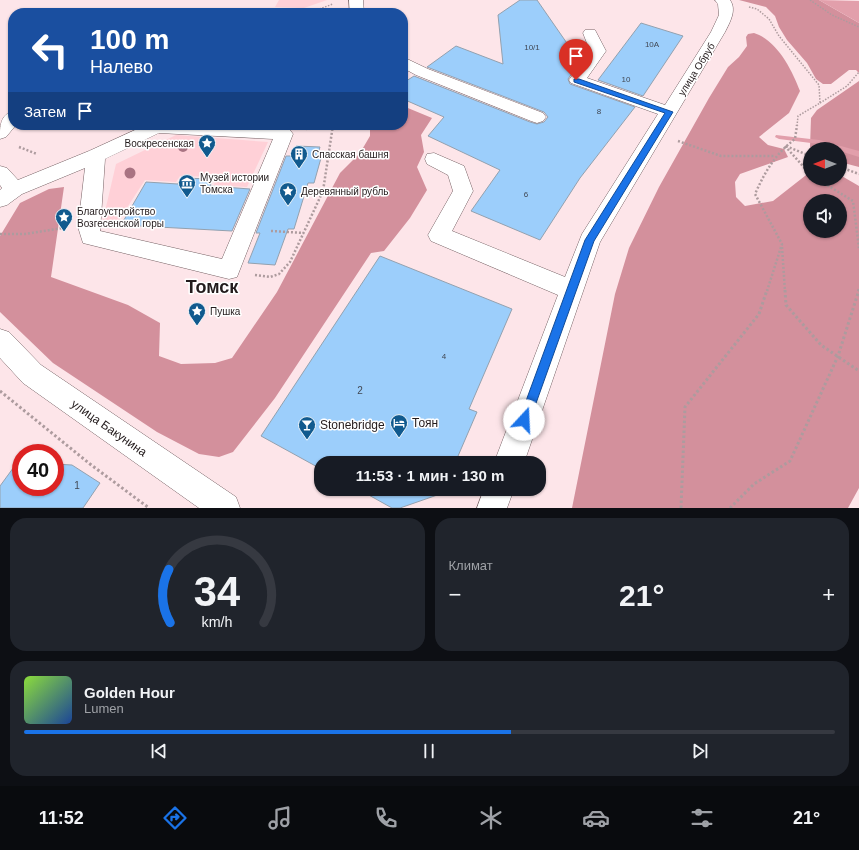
<!DOCTYPE html>
<html lang="ru">
<head>
<meta charset="utf-8">
<style>
	:root { --surface:#171b24; --page:#20242c; --text:#f1f3f6; --muted:#9ea1a6; --line:#363941; --accent:#1a73e8 }
	body { margin:0; font-family:Helvetica,sans-serif; background:var(--page); color:var(--text); height:100vh; display:flex; flex-direction:column; font-size:15px; white-space:nowrap }
	* { box-sizing:border-box; margin:0 }
	p { font-size:13px; color:var(--muted) }
	.icon { flex:none; width:22px; height:22px; fill:none; stroke:currentColor; stroke-width:2; stroke-linecap:round; stroke-linejoin:round }
	.map { position:relative; height:508px; overflow:hidden }
	.details { display:flex; flex-direction:column; gap:10px; padding:10px; background:#0d0f14; flex:1 }
	.details>* { flex:none }
	.hud { position:absolute; left:8px; top:8px; width:400px; height:122px; border-radius:16px; box-shadow:0 1px 3px #0004; background:#1a4fa0; color:#fff; overflow:hidden }
	.needle { width:26px; rotate:270deg }
	.buttons { position:absolute; left:803px; top:142px; display:grid; gap:8px }
	.buttons a { display:grid; place-items:center; width:44px; height:44px; border-radius:50%; background:var(--surface); box-shadow:0 1px 3px #0004; font-size:20px }
	.speed { position:absolute; left:12px; top:444px; display:flex; gap:8px; font-size:20px; font-weight:700; text-align:center }
	.speed>* { display:grid; place-content:center; width:52px; height:52px; border-radius:50%; background:var(--surface); box-shadow:0 1px 3px #0004; line-height:1 }
	.speed .limit { border:6px solid #d22; background:#fff; color:#111 }
	.pin { position:absolute; display:grid; place-items:center; width:34px; height:34px; color:#fff; margin:-41px -17px; border-radius:50% 50% 50% 0; rotate:-45deg; box-shadow:0 0 4px #0007 }
	.pin .icon { rotate:45deg }
	.me { position:absolute; width:44px; margin:-22px; rotate:20deg; stroke-linejoin:round; filter:drop-shadow(0 0 3px #0008) }
	.turn { display:flex; align-items:center; gap:14px; height:84px; padding:0 16px; font-size:18px }
	.turn .icon { width:52px; height:52px; stroke-width:2.5 }
	.turn b { display:block; font-size:28px; line-height:34px }
	.then { display:flex; align-items:center; height:38px; padding:0 16px; background:#0003; gap:8px; font-size:15px }
	.big { font-size:30px; font-weight:700; line-height:1.1 }
	.details .widget { flex:1; display:flex; flex-direction:column; justify-content:center; gap:6px; min-width:0; padding:0 14px; border-radius:16px; background:var(--page) }
	.details .dial { align-items:center; gap:0 }
	.dial svg { height:104px; overflow:visible; fill:none; stroke:var(--line); stroke-width:7; stroke-linecap:round; text-anchor:middle }
	.dial text { fill:var(--text); stroke:none }
	.song { display:flex; align-items:center; gap:12px }
	.cover { width:48px; height:48px; border-radius:6px; background:linear-gradient(135deg,hsl(90 70% 55%),hsl(220 70% 35%)) }
	.played { height:4px; border-radius:2px; background:linear-gradient(90deg,var(--accent) 60%,var(--line) 60%) }
	.keys { display:flex; justify-content:space-around; direction:ltr }
	.heat { display:flex; justify-content:space-between; align-items:center; font-size:22px; direction:ltr }
	.details .tiles { flex:1; display:grid; gap:10px; grid-template-columns:1fr 1fr }
	.widget:last-child { grid-column:span 2 }
	.trip { position:absolute; left:314px; top:456px; width:232px; height:40px; border-radius:16px; background:var(--surface); box-shadow:0 1px 3px #0004; font-weight:700; line-height:40px; text-align:center }
	.tabs { display:flex; height:64px; justify-content:space-around; align-items:center; background:#090b0e; color:var(--muted) }
	.tabs .icon { width:28px; height:28px }
	.tabs .on { color:var(--accent) }
	.tabs b { font-size:18px; color:var(--text) }
	.map>svg:first-child { display:block }
	.green { fill:#ffd0d7 }
	.forest { fill:#d3909c; fill-rule:evenodd }
	.water { fill:#e29fab }
	.lines { fill:none; stroke-linecap:round; stroke-linejoin:round }
	.stream { fill:#e29fab; fill-rule:evenodd }
	.building { fill:#9ccefb; stroke:#93a1af }
	.minor-casing { stroke:#766265; stroke-width:1 }
	.path-far2 { stroke:#ad9b9e; stroke-width:1.5; stroke-dasharray:1.5 1.5; stroke-linecap:butt }
	.path-far1 { stroke:#ad9b9e; stroke-width:2.5; stroke-dasharray:2 2; stroke-linecap:butt }
	.path { stroke:#ad9b9e; stroke-width:3; stroke-dasharray:2.5 2.5; stroke-linecap:butt }
	.minor { fill:#fff; fill-rule:evenodd }
	.tree { fill:#a97382 }
	.route { fill:#1a73e8; stroke:#114b97 }
	.labels { text-anchor:middle; stroke-width:3; stroke-linejoin:round; paint-order:stroke }
	.number-label { font-size:8px; fill:#414854 }
	.street-label { font-size:10px; fill:#231b1c; stroke:#fff }
	.poi-label { font-size:10px; fill:#231b1c; stroke:#fff; text-anchor:start }
	.near-number-label { font-size:10px; fill:#414854 }
	.near-poi-label { font-size:12px; fill:#231b1c; stroke:#fff; text-anchor:start }
	.near-street-label { font-size:12px; fill:#231b1c; stroke:#fff }
	.town-label { font-size:18px; font-weight:bold; fill:#231b1c; stroke:#fff }
</style>
</head>
<body>
<div class="map">
<svg width="859" height="508" viewBox="0 0 859 508">
	<rect width="100%" height="100%" fill="#fde5e9"/>
	<path class="green" d="M 279,0 L 327,0 L 304,8 L 275,7 Z
		M 176,135 L 268,142 L 247,187 L 214,185 L 217,177 L 180,176 L 176,182 L 145,180 L 119,220 L 103,220 L 116,164 Z"/>
	<path class="forest" d="M 739,0 L 819,0 L 859,23 L 859,73 L 856,70 L 849,70 L 831,84 L 823,84 L 816,79 L 807,63 L 787,40 L 779,27 L 775,16 L 766,7 Z
		M 754,33 C 777,40 792,70 800,91 L 789,113 L 759,137 L 768,145 L 784,149 L 788,157 L 740,174 L 735,182 L 736,197 L 745,206 L 773,201 L 810,172 L 810,179 L 840,179 L 840,175 L 859,186 L 859,488 L 848,508 L 572,508 L 615,294 L 629,248 L 659,187 L 709,98 L 728,67 L 739,57 L 747,46 L 746,37 L 748,34 ZM 810,201 L 840,201 L 840,231 L 810,231 Z
		M 859,81 L 859,167 L 840,162 L 840,149 L 812,149 L 810,147 L 811,118 L 817,110 Z
		M 403,106 L 432,118 L 421,135 L 424,152 L 417,167 L 427,190 L 410,218 L 384,251 L 371,253 L 275,398 L 233,452 L 219,457 L 199,454 L 157,432 L 53,363 L 0,312 L 0,236 L 20,203 L 49,189 L 64,187 L 51,277 L 128,305 L 160,323 L 159,356 L 181,364 L 215,363 L 232,358 L 277,292 L 340,173 L 360,153 L 370,136 L 370,125 L 403,125 Z"/>
	<path class="water" d="M 819,0 L 859,1 L 859,23 L 854,20 Z"/>
	<g class="lines">
		<path class="stream" d="M 776,135 L 819,140 L 859,151 L 859,157 L 840,151 L 840,149 L 834,149 L 819,144 L 779,139 L 775,137 Z"/>
	</g>
	<path class="building" d="M 520,0 L 537,0 L 580,62 L 568,79 L 570,84 L 635,107 L 580,178 L 540,240 L 471,211 L 500,170 L 428,136 L 444,117 L 403,99 L 403,83 L 414,76 L 530,122 L 537,124 L 544,122 L 548,117 L 544,112 L 427,67 L 456,46 L 503,64 L 498,15 Z
		M 641,23 L 683,36 L 643,96 L 598,80 Z
		M 296,146 L 320,147 L 317,157 L 321,158 L 314,183 L 308,183 L 294,229 L 288,229 L 275,265 L 248,263 L 260,233 L 256,233 L 286,156 L 292,156 Z
		M 181,178 L 213,179 L 210,186 L 250,189 L 232,231 L 121,225 L 146,182 L 178,184 Z
		M 380,256 L 512,309 L 469,409 L 477,412 L 455,463 L 321,463 L 321,469 L 261,436 Z
		M 19,460 L 21,461 L 21,487 L 55,487 L 55,464 L 72,465 L 100,483 L 83,508 L 0,508 L 0,486 Z
		M 358,489 L 444,489 L 443,493 L 400,508 L 392,508 Z"/>
	<g class="lines">
		<g class="minor-casing">
			<path id="minor" d="M 349,0 L 363,0 L 364,13 L 350,13 Z
				M 715,0 L 730,0 C 737,10 730,22 725,32 L 600,242 L 524,463 L 494,463 L 558,295 L 431,241 L 428,235 L 453,191 L 448,175 L 427,164 L 425,159 L 427,154 L 434,153 L 464,166 L 473,191 L 452,231 L 565,277 L 582,234 L 658,114 L 571,83 L 569,80 L 590,51 L 583,33 L 585,30 L 595,30 L 606,51 L 587,78 L 665,105 L 711,32 L 719,15 L 718,4 Z
				M 403,57 L 428,69 L 543,113 L 546,117 L 543,121 L 537,123 L 531,121 L 416,75 L 403,68 Z
				M 13,111 L 13,125 L 16,125 L 6,137 L 0,139 C 0,126 0,115 13,111 Z
				M 146,125 L 227,125 L 284,128 L 290,130 L 293,134 L 237,277 L 229,279 L 83,243 L 78,227 L 85,168 L 22,194 L 7,205 L 0,207 L 0,190 L 2,188 L 0,185 L 0,166 L 7,168 L 18,180 L 89,151 ZM 159,133 L 273,139 L 222,259 L 100,231 L 105,159 Z
				M 0,329 L 9,332 L 41,365 L 236,497 L 240,508 L 199,508 L 23,383 L 0,358 Z
				M 484,489 L 514,489 L 507,508 L 477,508 Z"/>
		</g>
		<path class="path-far2" d="M 810,0 L 832,15 L 859,27
			M 749,7 L 757,9 L 769,19 L 779,36 L 819,85 L 820,103 L 798,116 L 797,126
			M 311,12 L 333,4
			M 820,103 L 847,86 L 859,72
			M 314,126 L 317,125"/>
		<path class="path-far1" d="M 306,129 L 317,125
			M 678,141 L 721,156 L 775,156
			M 785,146 L 810,174
			M 786,146 L 810,156
			M 19,147 L 37,154
			M 840,167 L 859,174
			M 817,179 L 853,201 L 859,248
			M 271,231 L 304,233
			M 0,234 L 25,234 L 63,228
			M 782,247 L 785,291
			M 255,275 L 270,277 L 279,274 L 290,262 L 323,191 L 333,125
			M 767,291 L 782,244 L 755,194 C 765,172 775,154 795,139 L 797,125
			M 858,291 L 859,289"/>
		<path class="path" d="M 785,290 L 786,305 L 821,345 L 859,371
			M 0,391 L 90,464 L 149,508
			M 681,508 L 685,407 L 759,314 L 767,290
			M 730,508 L 754,484 L 790,461 L 838,356 L 859,290"/>
		<use href="#minor" class="minor"/>
	</g>
	<g class="tree">
		<circle cx="183" cy="147" r="5"/>
		<circle cx="130" cy="173" r="5.5"/>
	</g>
	<path class="route" d="M 574,79 L 579,79 L 673,112 L 594,241 L 530,420 L 529,424 L 524,426 L 520,424 L 519,420 L 585,240 L 665,113 L 574,82 Z"/>
	<defs>
		<g id="sight-pin" transform="scale(0.9)"><path d="M0 17L-7.5 6A9.5 9.5 0 1 1 7.5 6Z" fill="#115a8e" stroke="#fff"/><path d="M0-6L1.8-2.2L6-1.7L2.9 1.2L3.7 5.4L0 3.3L-3.7 5.4L-2.9 1.2L-6-1.7L-1.8-2.2Z" fill="#fff"/></g>
		<g id="building-pin" transform="scale(0.9)"><path d="M0 17L-7.5 6A9.5 9.5 0 1 1 7.5 6Z" fill="#115a8e" stroke="#fff"/><path d="M-4-6H4V6H1V3H-1V6H-4ZM-2.5-4.3h1.7v1.8h-1.7ZM.8-4.3h1.7v1.8H.8ZM-2.5-1h1.7V.8h-1.7ZM.8-1h1.7V.8H.8Z" fill="#fff"/></g>
		<g id="museum-pin" transform="scale(0.9)"><path d="M0 17L-7.5 6A9.5 9.5 0 1 1 7.5 6Z" fill="#115a8e" stroke="#fff"/><path d="M0-6L6-3V-2H-6V-3ZM-5-1h2V3h-2ZM-1-1h2V3h-2ZM3-1h2V3H3ZM-6 4H6V6H-6Z" fill="#fff"/></g>
		<g id="hotel-pin" transform="scale(0.9)"><path d="M0 17L-7.5 6A9.5 9.5 0 1 1 7.5 6Z" fill="#115a8e" stroke="#fff"/><path d="M-6-4.5h1.5V1H6V5H4.5V3h-9V5H-6ZM-4 0a1.8 1.8 0 1 1 3.6 0ZM.5 0V-2.5h3Q6-2.5 6 0Z" fill="#fff"/></g>
		<g id="bar-pin" transform="scale(0.9)"><path d="M0 17L-7.5 6A9.5 9.5 0 1 1 7.5 6Z" fill="#115a8e" stroke="#fff"/><path d="M-6-5H6L.8 .8V4.5H3.5V6h-7V4.5H-.8V.8Z" fill="#fff"/></g>
	</defs>
	<g fill-rule="evenodd">
		<use href="#sight-pin" x="207" y="143"/>
		<use href="#building-pin" x="299" y="154"/>
		<use href="#museum-pin" x="187" y="183"/>
		<use href="#sight-pin" x="288" y="191"/>
		<use href="#sight-pin" x="64" y="217"/>
		<use href="#sight-pin" x="197" y="311"/>
		<use href="#hotel-pin" x="399" y="423"/>
		<use href="#bar-pin" x="307" y="425"/>
	</g>
	<g class="labels">
		<g class="number-label">
			<text x="652" y="47">10А</text>
			<text x="532" y="50">10/1</text>
			<text x="626" y="82">10</text>
			<text x="599" y="114">8</text>
			<text x="526" y="197">6</text>
			<text x="444" y="359">4</text>
		</g>
		<g class="street-label">
			<text transform="translate(696 69) rotate(-58)" y="4">улица Обруб</text>
		</g>
		<g class="poi-label">
			<text x="194" y="147" text-anchor="end">Воскресенская</text>
			<text x="312" y="158">Спасская башня</text>
			<text x="200" y="181">Музей истории<tspan x="200" dy="12">Томска</tspan></text>
			<text x="301" y="195">Деревянный рубль</text>
			<text x="77" y="215">Благоустройство<tspan x="77" dy="12">Возгесенской горы</tspan></text>
			<text x="210" y="315">Пушка</text>
		</g>
		<g class="near-number-label">
			<text x="360" y="394">2</text>
			<text x="77" y="489">1</text>
		</g>
		<g class="near-poi-label">
			<text x="412" y="427">Тоян</text>
			<text x="320" y="429">Stonebridge</text>
		</g>
		<g class="near-street-label">
			<text transform="translate(109 428) rotate(35)" y="4">улица Бакунина</text>
		</g>
		<g class="town-label">
			<text x="212" y="293">Томск</text>
		</g>
	</g>
</svg>
<div class="buttons">
<a><svg class="needle" viewBox="-14 -14 28 28"><path d="M0-13l5 13h-10z" fill="#e53935"/><path d="M0 13l5-13h-10z" fill="#9ea1a6"/></svg></a>
<a><svg class="icon" aria-label="sound" viewBox="0 0 24 24"><path d="M4 9h4l5-4v14l-5-4H4zM17 9q2 3 0 6"/></svg></a>
</div>
<div class="speed"><div class="limit">40</div></div>
<div class="pin" style="left:576px;top:80px;background:#d93025"><svg class="icon" aria-label="arrive" viewBox="0 0 24 24"><path d="M6 21V4h12l-3 4 3 4H6"/></svg></div>
<svg class="me" style="left:524px;top:420px" viewBox="-20 -20 40 40"><circle r="19" fill="#fff"/><path d="M0-13L10 11 0 6-10 11z" fill="#1a73e8"/></svg>
<div class="trip">11:53 · 1 мин · 130 m</div>
<div class="hud">
<div class="turn"><svg class="icon" aria-label="left" viewBox="0 0 24 24"><path d="M17 20v-9H6M10 6l-5 5 5 5"/></svg><div><b>100 m</b>Налево</div></div>
<div class="then">Затем<svg class="icon" aria-label="arrive" viewBox="0 0 24 24"><path d="M6 21V4h12l-3 4 3 4H6"/></svg></div>
</div>
</div>
<section class="details">
<div class="tiles">
<div class="widget dial"><svg viewBox="0 0 100 80">
<path d="M14 69A42 42 0 1 1 86 69"/>
<path d="M14 69A42 42 0 0 1 13 28" stroke="#1a73e8"/>
<text x="50" y="56" font-size="32" font-weight="700">34</text>
<text x="50" y="72" font-size="11">km/h</text>
</svg></div>
<div class="widget"><p>Климат</p>
<div class="heat"><a>−</a><b class="big">21°</b><a>+</a></div>
</div>
<div class="widget">
<div class="song"><i class="cover"></i><div><b>Golden Hour</b><p>Lumen</p></div></div>
<div class="played"></div>
<div class="keys"><svg class="icon" aria-label="previous" viewBox="0 0 24 24"><path d="M18 5L8 12l10 7zM5 5v14"/></svg><svg class="icon" aria-label="pause" viewBox="0 0 24 24"><path d="M8 5v14M16 5v14"/></svg><svg class="icon" aria-label="next" viewBox="0 0 24 24"><path d="M6 5l10 7-10 7zM19 5v14"/></svg></div>
</div>
</div>
</section>
<nav class="tabs">
<b>11:52</b>
<svg class="icon on" aria-label="directions" viewBox="0 0 24 24"><path d="M12 3l9 9-9 9-9-9zM9 14v-3h6M13 9l2 2-2 2"/></svg>
<svg class="icon" aria-label="music" viewBox="0 0 24 24"><path d="M9 18V5l10-2v13"/><circle cx="6" cy="18" r="3"/><circle cx="16" cy="16" r="3"/></svg>
<svg class="icon" aria-label="phone" viewBox="0 0 24 24"><path d="M5 4h4l2 5-3 2q2 4 5 5l2-3 5 2v4C11 20 4 13 5 4z"/></svg>
<svg class="icon" aria-label="climate" viewBox="0 0 24 24"><path d="M12 3v18M4 7l16 10M4 17L20 7"/></svg>
<svg class="icon" aria-label="car" viewBox="0 0 24 24"><path d="M5 17H2v-5l4-1 3-4h7l3 4 3 1v5h-3M9 17h6M6 11h13"/><circle cx="7" cy="17" r="2"/><circle cx="17" cy="17" r="2"/></svg>
<svg class="icon" aria-label="filters" viewBox="0 0 24 24"><path d="M4 7h16M4 17h16"/><circle cx="9" cy="7" r="2"/><circle cx="15" cy="17" r="2"/></svg>
<b>21°</b>
</nav>
</body>
</html>
